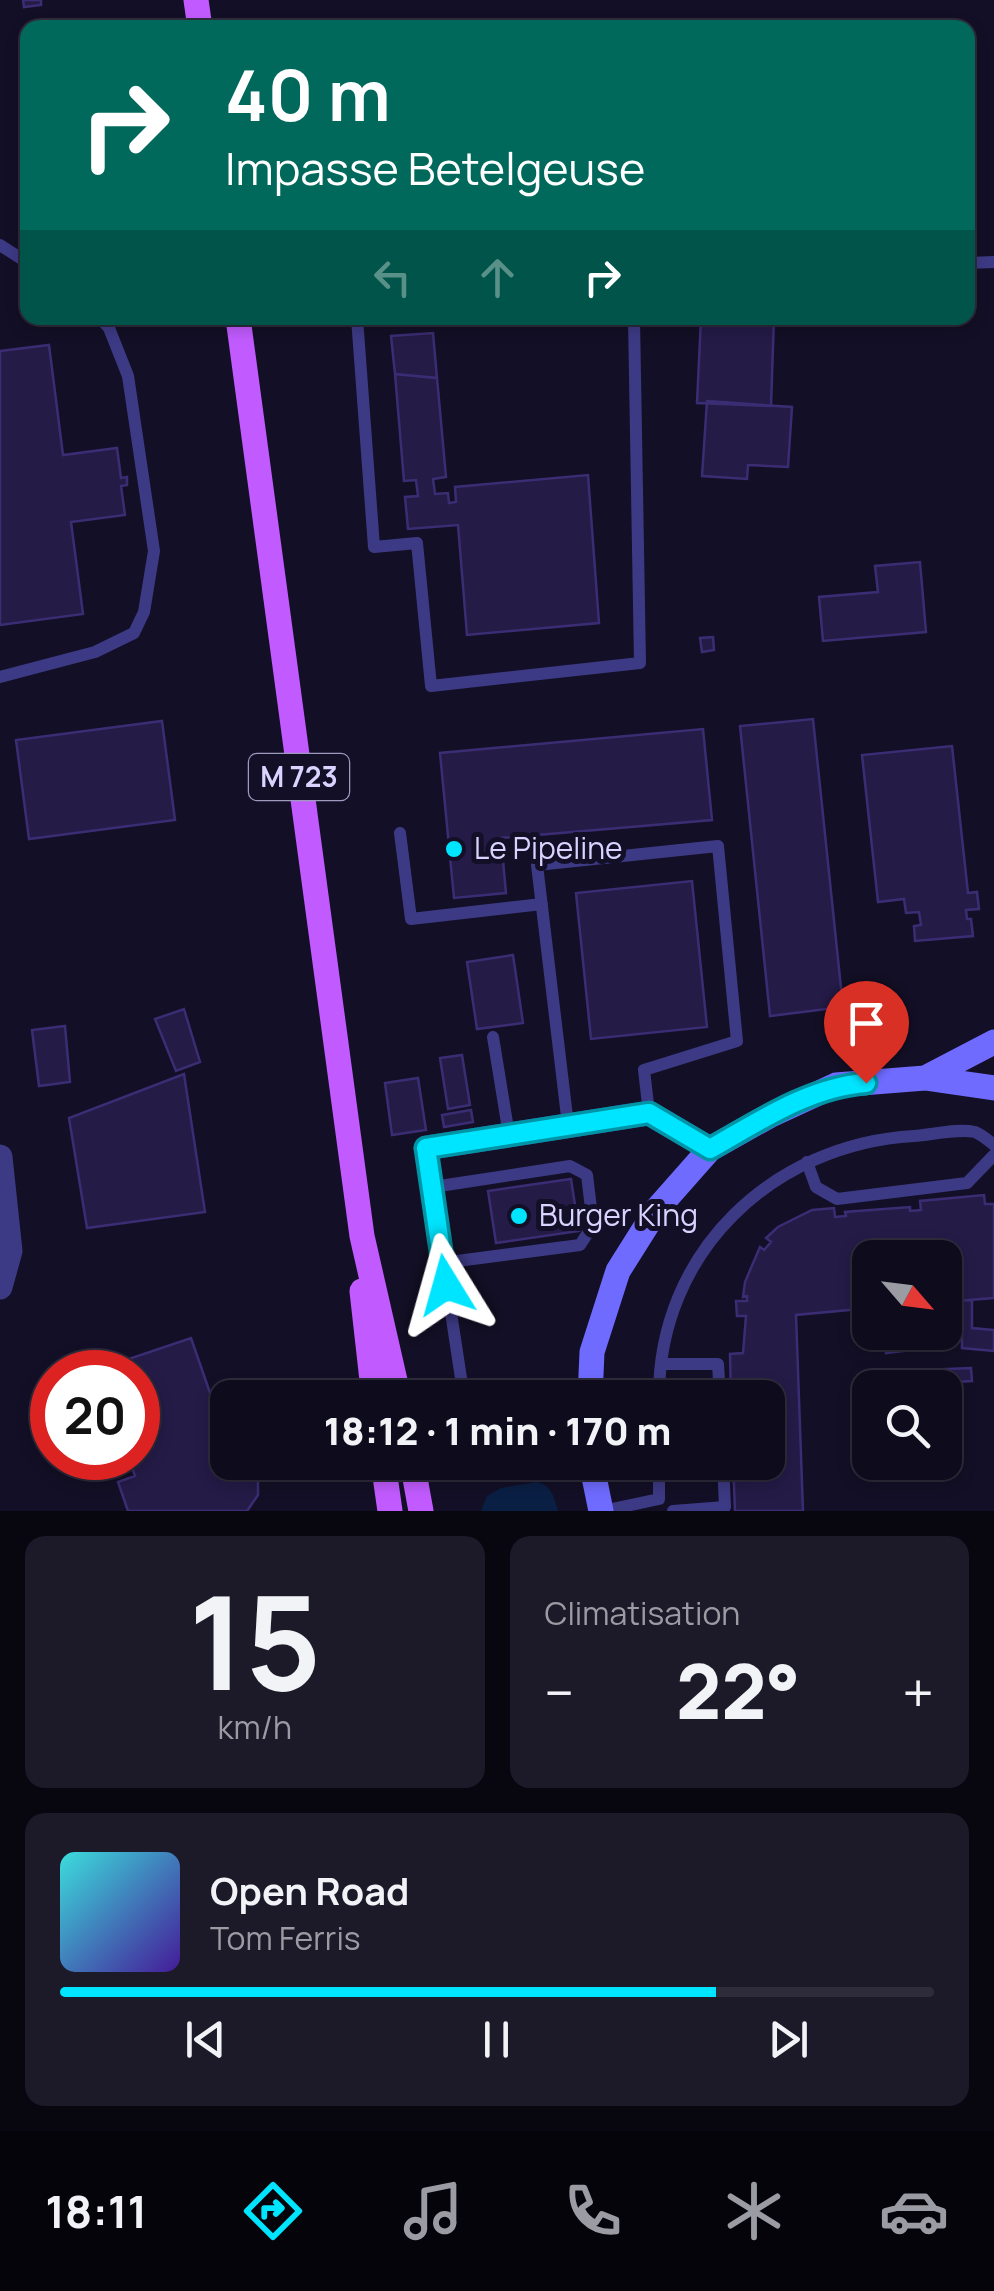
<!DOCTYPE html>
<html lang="fr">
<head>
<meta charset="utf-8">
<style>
	:root { --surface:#0e0b1c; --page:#1c1929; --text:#f1f3f6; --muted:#9b9ba3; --line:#2e2b3b; --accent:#00e5ff }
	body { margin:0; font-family:Manrope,sans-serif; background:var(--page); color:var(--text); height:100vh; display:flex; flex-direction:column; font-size:38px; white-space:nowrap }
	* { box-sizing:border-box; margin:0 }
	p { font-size:32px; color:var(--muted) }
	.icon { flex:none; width:55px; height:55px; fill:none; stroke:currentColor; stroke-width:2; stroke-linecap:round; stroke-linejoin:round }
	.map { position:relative; height:1511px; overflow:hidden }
	.panel { display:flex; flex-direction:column; gap:25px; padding:25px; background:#08060f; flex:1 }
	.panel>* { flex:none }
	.guide { position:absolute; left:20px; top:20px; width:955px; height:305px; border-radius:20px; box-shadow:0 5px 15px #0003,0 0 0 2px var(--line); background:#00695c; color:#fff; overflow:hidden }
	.needle { width:65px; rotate:118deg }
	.tools { position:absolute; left:852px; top:1240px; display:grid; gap:20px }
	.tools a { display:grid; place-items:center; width:110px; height:110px; border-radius:20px; background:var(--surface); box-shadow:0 5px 15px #0003,0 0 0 2px var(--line); font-size:50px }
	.speed { position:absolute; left:30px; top:1350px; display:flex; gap:20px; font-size:50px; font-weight:700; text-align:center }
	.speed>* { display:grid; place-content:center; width:130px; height:130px; border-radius:50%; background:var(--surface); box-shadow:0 5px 15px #0003,0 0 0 2px var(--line); line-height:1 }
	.speed .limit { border:15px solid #d22; background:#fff; color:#111 }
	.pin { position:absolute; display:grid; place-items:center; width:85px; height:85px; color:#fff; margin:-102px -42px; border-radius:50% 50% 50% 0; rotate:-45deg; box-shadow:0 0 10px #0007 }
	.pin .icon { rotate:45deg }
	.me { position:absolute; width:110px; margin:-55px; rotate:352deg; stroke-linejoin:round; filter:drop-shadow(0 0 8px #0008) }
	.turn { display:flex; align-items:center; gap:35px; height:210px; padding:0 40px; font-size:45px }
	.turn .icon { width:130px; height:130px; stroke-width:2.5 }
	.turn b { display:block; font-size:70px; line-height:85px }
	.lanes { display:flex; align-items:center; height:95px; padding:0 40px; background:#0003; justify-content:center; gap:50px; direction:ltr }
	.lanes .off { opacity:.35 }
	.big { font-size:75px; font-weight:800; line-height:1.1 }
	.panel .widget { flex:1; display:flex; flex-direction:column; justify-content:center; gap:15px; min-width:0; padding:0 35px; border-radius:20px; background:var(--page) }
	.panel .dial { align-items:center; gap:0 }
	.dial b { font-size:130px; line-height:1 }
	.song { display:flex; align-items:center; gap:30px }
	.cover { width:120px; height:120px; border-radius:15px; background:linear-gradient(135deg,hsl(180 70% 55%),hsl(260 70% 35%)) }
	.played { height:10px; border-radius:5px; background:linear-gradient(90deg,var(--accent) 75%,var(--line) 75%) }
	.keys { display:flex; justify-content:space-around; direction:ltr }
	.heat { display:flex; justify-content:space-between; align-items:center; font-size:55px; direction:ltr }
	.panel .tiles { flex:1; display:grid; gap:25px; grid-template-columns:1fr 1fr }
	.widget:last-child { grid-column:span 2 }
	.trip { position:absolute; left:210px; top:1380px; width:575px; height:100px; border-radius:20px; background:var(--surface); box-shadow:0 5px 15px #0003,0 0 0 2px var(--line); font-weight:800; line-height:100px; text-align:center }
	.menu { display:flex; height:160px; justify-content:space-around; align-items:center; background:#06040b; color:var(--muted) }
	.menu .icon { width:70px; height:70px }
	.menu .selected { color:var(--accent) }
	.menu b { font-size:45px; color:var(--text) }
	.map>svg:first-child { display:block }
	.water { fill:#0a1f44 }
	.building { fill:#241b47; stroke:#3b2d73; stroke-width:2.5 }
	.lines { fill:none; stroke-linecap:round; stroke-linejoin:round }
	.lane { stroke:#3d3a85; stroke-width:12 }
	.street { stroke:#3d3a85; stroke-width:25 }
	.secondary { stroke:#6f6bff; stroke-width:25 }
	.primary { stroke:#c25bff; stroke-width:25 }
	.route-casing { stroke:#0095a6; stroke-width:25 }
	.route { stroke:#00e5ff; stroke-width:18 }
	.poi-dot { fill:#00e5ff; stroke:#130f26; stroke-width:4 }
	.labels { text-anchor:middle; stroke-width:10; stroke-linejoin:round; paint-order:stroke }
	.shield { fill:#130f26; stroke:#9e99be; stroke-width:2.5 }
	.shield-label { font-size:28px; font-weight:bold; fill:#d9d4ff }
	.poi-label { font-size:30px; fill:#d9d4ff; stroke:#130f26; text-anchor:start }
</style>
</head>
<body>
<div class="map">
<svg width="994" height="1511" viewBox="0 0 994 1511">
	<rect width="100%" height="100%" fill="#130f26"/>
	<path class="water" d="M 537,1482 C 552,1485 554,1498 558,1511 L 481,1511 L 487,1496 L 501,1488 Z"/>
	<path class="building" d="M 23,0 L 41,0 L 41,5 L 24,7 Z
		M 664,22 L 761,25 L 664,28 Z
		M 701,318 L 774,318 L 771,406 L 697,403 Z
		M 433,333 L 437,378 L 395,374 L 391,336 Z
		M 49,345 L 63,455 L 117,448 L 121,478 L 127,477 L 127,485 L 121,486 L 125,515 L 71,522 L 83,614 L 0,625 L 0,351 Z
		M 395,374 L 437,378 L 446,477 L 433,479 L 435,494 L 448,493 L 449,503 L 456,502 L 455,487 L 588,475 L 599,623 L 467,635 L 458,525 L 408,529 L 405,497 L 418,496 L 416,480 L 404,481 Z
		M 707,401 L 792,407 L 788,467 L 748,465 L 747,479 L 702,476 Z
		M 920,562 L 926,632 L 823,641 L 819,597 L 878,592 L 875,566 Z
		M 713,637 L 714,650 L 702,652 L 700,638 Z
		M 813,719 L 843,1007 L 770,1016 L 740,726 Z
		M 162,721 L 175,820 L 29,839 L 16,740 Z
		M 703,729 L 712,820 L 501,838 L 506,893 L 454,898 L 440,753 Z
		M 952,746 L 968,893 L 977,892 L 979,909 L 966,910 L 967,919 L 971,919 L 973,936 L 915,941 L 914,926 L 921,925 L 919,912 L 906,913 L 904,899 L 878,902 L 862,755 Z
		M 692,881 L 707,1027 L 591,1039 L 576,893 Z
		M 513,955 L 523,1023 L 477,1029 L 467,962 Z
		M 184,1009 L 200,1062 L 176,1071 L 155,1019 Z
		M 65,1026 L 70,1082 L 39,1086 L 32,1030 Z
		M 462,1055 L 470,1105 L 448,1109 L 440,1058 Z
		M 184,1074 L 205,1212 L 87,1228 L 69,1118 Z
		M 418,1078 L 426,1130 L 392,1135 L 385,1083 Z
		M 471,1110 L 473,1122 L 444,1127 L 442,1115 Z
		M 571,1179 L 579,1231 L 496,1243 L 488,1191 Z
		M 984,1195 L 985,1204 L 994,1204 L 994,1298 L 945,1302 L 945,1258 L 870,1258 L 870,1308 L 796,1315 L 803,1511 L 735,1511 L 733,1462 L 768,1462 L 768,1398 L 731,1398 L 730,1354 L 743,1353 L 746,1316 L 737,1316 L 736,1301 L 747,1301 L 747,1296 L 743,1297 L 745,1282 L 760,1247 L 764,1250 L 771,1242 L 766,1238 L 778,1227 L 812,1210 L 834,1208 L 835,1217 L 846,1216 L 845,1212 L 910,1207 L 910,1211 L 921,1210 L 920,1201 Z
		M 972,1300 L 972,1328 L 994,1330 L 994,1351 L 962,1348 L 962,1317 L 953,1318 L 952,1301 Z
		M 885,1332 L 902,1332 L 904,1351 L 886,1353 Z
		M 191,1338 L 228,1445 L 228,1462 L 244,1462 L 249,1475 L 258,1471 L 258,1495 L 247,1511 L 128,1511 L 118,1482 L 135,1476 L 129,1458 L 138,1458 L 138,1372 L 100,1372 L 99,1369 Z
		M 971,1368 L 972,1381 L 899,1385 L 897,1371 Z"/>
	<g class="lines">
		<path class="lane" d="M 0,245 L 28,263
			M 968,263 L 994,262
			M 357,318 L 374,547 L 417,543 L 431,686 L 640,663 L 634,318
			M 0,677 L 95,652 L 134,633 L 144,612 L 154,551 L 128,376 L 109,328 L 100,318
			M 400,833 L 411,919 L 542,904
			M 493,1037 L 509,1135
			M 568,1125 L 537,865 L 718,846 L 737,1041 L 644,1070 L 649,1113
			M 426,1148 L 464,1398
			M 807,1162 L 816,1187 L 837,1199 L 967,1183 L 994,1155
			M 433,1187 L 570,1166 L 587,1175 L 593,1225 L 580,1245 L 442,1263
			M 662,1364 L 718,1364 L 720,1398
			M 659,1398 C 658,1252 773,1144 914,1136 C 931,1135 958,1128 975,1132 C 981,1134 989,1141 994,1145
			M 421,1486 L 430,1462
			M 602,1511 L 659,1499 L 659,1462
			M 673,1511 L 725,1507 L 723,1462"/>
		<path class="street" d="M 426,1148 L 649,1113 L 710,1149
			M 0,1157 L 10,1251 L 0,1287"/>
		<path class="secondary" d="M 925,1078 L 994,1042
			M 590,1398 L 592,1352 L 618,1271 L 657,1209 L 710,1149 L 769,1116 L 836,1085 L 925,1078 L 994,1088
			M 591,1462 L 601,1511"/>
		<path class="primary" d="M 196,0 L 200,28
			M 238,318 L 362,1236 L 399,1398
			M 362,1291 L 374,1398
			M 383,1462 L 390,1511
			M 412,1462 L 421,1511"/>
	</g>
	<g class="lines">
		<g class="route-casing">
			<path id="route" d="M 446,1285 L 426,1148 L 649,1113 L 710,1149 C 758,1122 809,1087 866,1083"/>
		</g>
		<use href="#route" class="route"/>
	</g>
	<g class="poi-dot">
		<circle cx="454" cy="849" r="10"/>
		<circle cx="519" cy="1216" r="10"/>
	</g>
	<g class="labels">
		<rect class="shield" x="249" y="754" width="100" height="46" rx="8"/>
		<g class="shield-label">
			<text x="299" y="787">M 723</text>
		</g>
		<g class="poi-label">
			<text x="474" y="859">Le Pipeline</text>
			<text x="539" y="1226">Burger King</text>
		</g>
	</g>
</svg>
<div class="tools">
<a><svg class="needle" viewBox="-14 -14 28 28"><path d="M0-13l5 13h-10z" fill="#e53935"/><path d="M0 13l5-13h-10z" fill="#9b9ba3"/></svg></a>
<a><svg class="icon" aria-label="search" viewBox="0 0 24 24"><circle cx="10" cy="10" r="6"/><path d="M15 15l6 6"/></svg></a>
</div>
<div class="speed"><div class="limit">20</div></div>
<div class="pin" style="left:866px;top:1083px;background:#d93025"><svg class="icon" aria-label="arrive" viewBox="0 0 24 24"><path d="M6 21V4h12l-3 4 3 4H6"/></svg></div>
<svg class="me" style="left:446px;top:1285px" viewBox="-20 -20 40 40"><path d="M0-17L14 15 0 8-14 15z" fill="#00e5ff" stroke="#fff" stroke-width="4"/></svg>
<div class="trip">18:12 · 1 min · 170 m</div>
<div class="guide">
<div class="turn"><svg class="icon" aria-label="right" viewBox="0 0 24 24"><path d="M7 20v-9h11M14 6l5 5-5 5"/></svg><div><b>40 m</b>Impasse Betelgeuse</div></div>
<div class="lanes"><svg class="icon off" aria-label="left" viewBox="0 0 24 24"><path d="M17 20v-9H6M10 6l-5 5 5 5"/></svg><svg class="icon off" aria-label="ahead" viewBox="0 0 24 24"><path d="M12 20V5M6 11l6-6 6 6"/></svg><svg class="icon" aria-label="right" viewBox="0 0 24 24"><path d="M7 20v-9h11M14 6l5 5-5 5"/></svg></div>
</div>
</div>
<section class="panel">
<div class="tiles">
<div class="widget dial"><b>15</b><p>km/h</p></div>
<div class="widget"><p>Climatisation</p>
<div class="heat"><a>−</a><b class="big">22°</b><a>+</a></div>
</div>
<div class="widget">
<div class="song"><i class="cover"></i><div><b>Open Road</b><p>Tom Ferris</p></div></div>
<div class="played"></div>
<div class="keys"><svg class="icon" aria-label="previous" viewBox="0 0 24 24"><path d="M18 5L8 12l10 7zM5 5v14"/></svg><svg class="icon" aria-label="pause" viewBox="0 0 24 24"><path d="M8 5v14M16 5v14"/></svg><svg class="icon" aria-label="next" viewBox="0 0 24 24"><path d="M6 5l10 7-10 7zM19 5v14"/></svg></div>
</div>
</div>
</section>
<nav class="menu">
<b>18:11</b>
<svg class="icon selected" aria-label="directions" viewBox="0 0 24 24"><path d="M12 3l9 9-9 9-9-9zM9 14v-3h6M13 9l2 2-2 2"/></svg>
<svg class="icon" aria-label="music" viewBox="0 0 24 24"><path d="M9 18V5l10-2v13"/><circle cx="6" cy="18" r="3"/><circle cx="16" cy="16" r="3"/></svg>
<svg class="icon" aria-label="phone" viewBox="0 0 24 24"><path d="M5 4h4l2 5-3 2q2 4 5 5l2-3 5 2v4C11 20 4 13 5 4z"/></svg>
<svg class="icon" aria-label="climate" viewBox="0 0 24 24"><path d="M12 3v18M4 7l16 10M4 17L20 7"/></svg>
<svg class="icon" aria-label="car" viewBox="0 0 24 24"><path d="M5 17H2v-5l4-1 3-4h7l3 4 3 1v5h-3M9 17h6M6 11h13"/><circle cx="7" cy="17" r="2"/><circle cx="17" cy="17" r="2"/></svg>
</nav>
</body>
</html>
